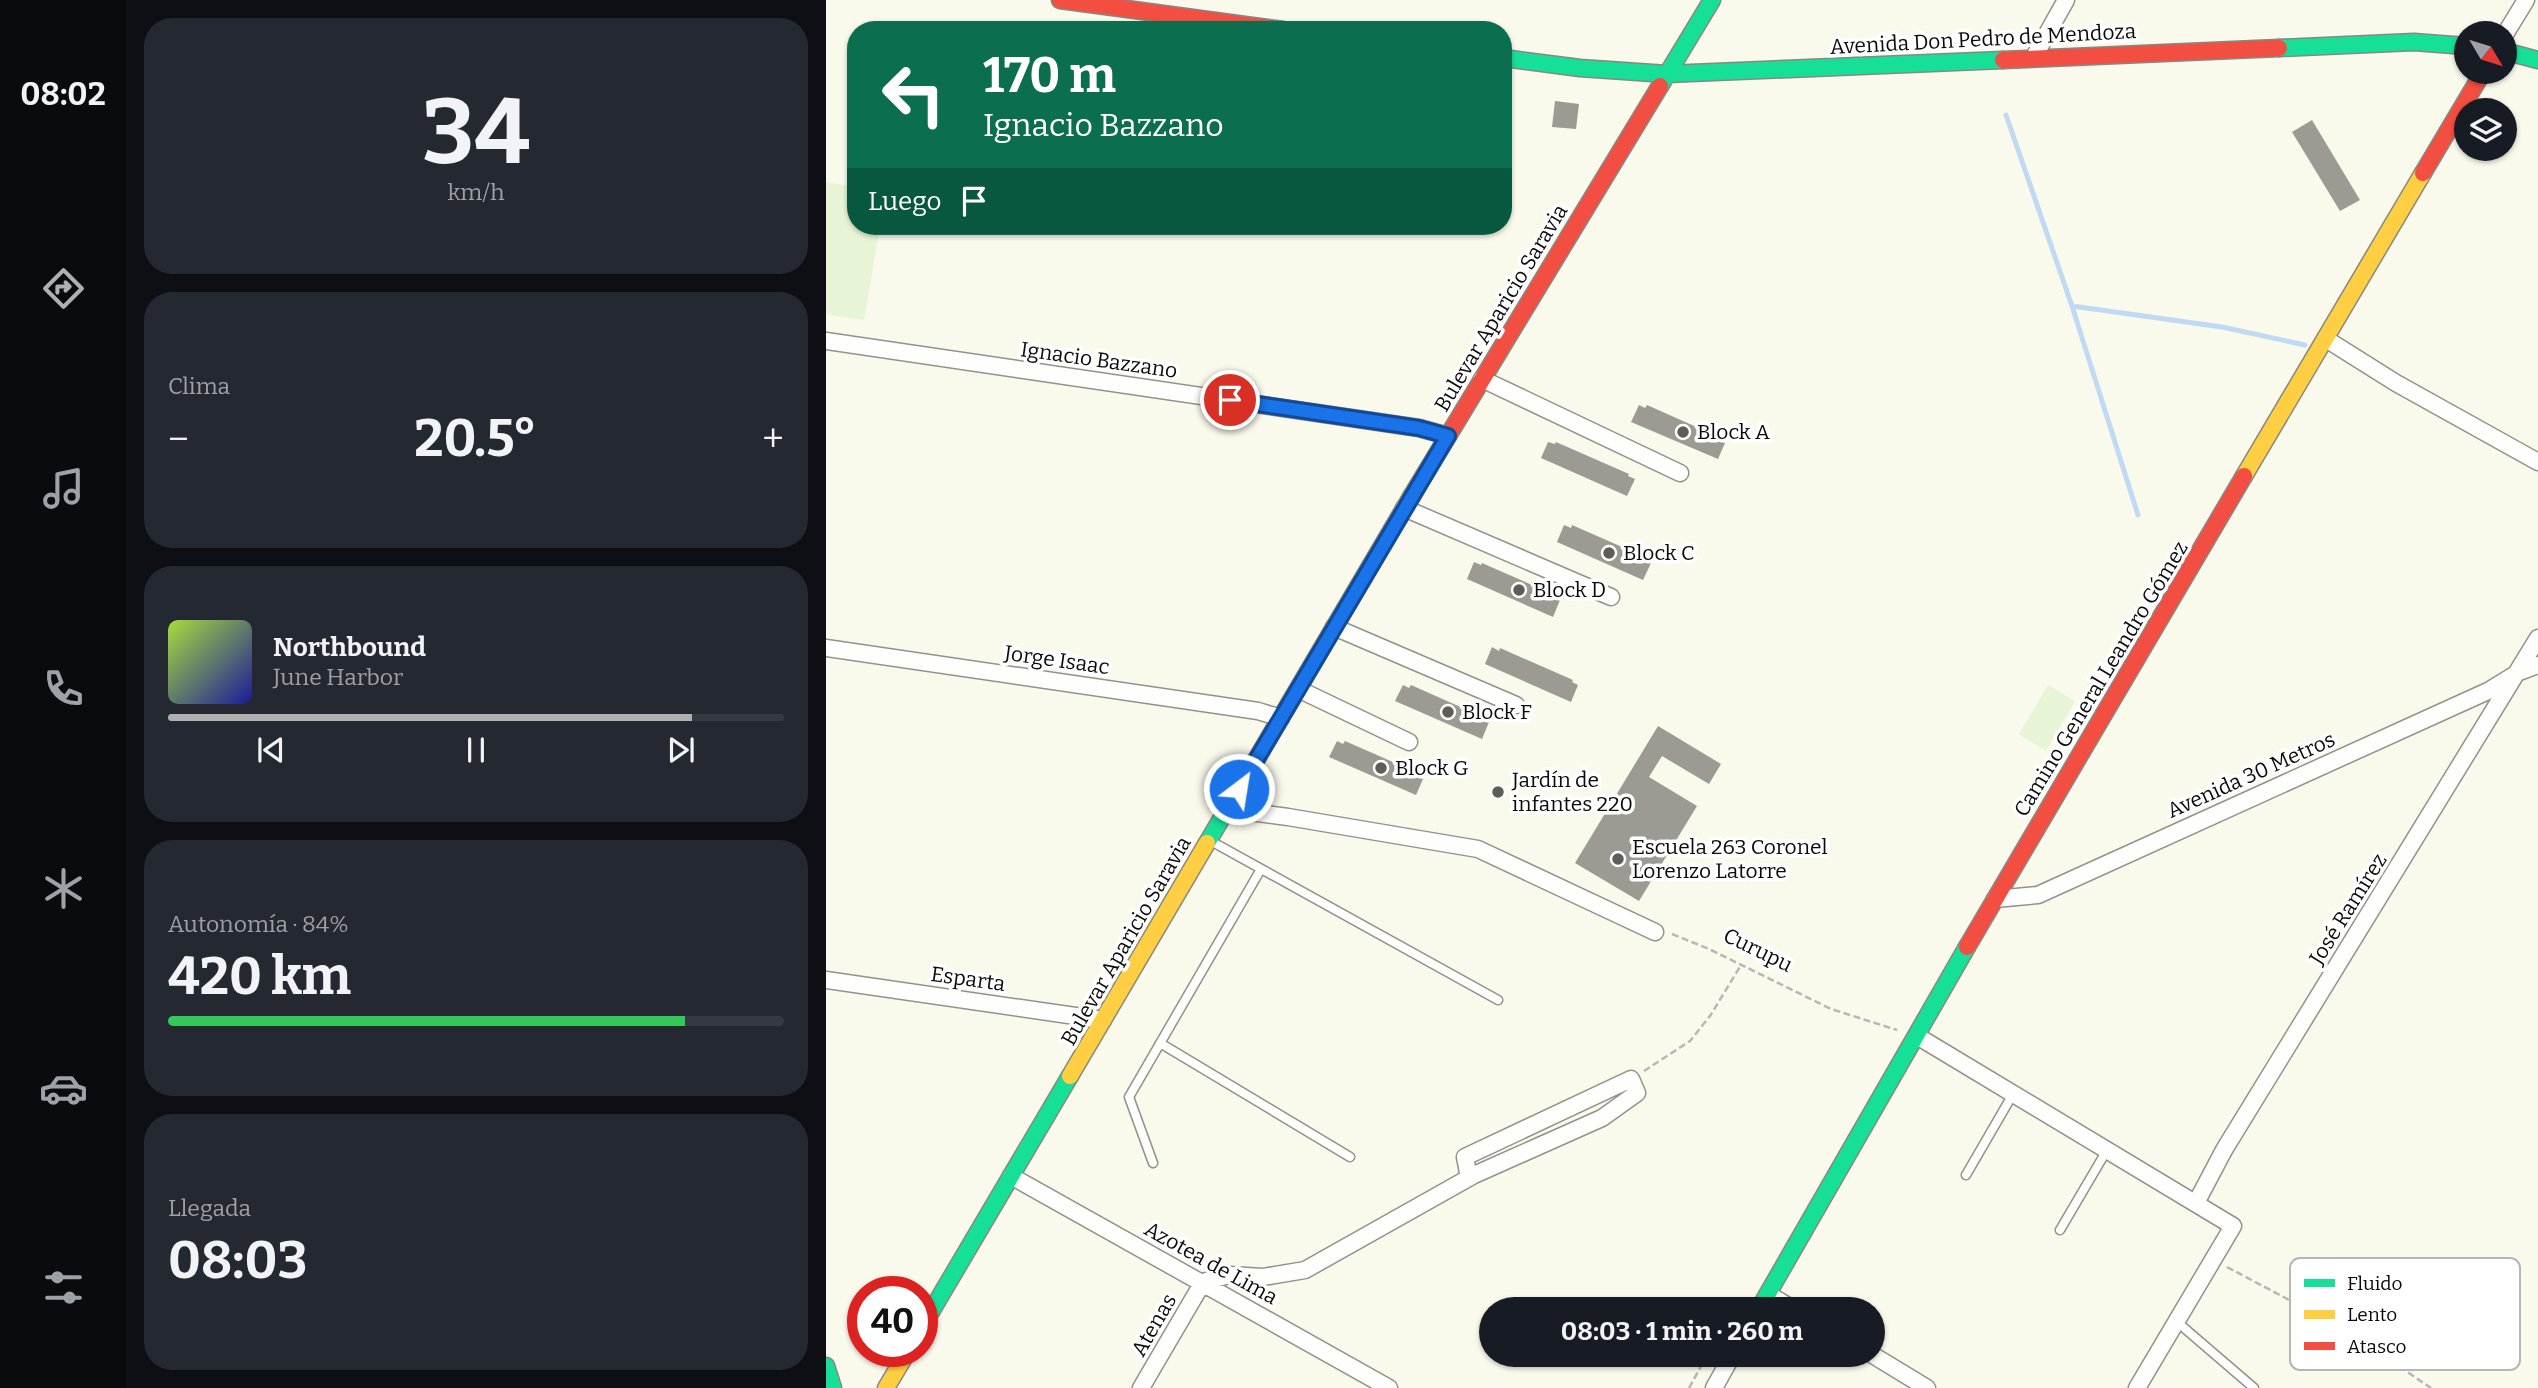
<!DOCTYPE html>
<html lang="es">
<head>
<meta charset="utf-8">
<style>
	:root { --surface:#171b24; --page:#242831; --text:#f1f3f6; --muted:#9ea1a6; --line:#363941; --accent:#afb0af }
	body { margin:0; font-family:Bitter,serif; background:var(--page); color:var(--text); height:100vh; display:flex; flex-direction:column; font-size:26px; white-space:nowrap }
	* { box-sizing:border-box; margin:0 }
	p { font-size:23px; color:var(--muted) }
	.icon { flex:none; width:38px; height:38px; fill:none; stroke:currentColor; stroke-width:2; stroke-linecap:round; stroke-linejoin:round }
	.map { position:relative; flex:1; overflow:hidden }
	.panel { display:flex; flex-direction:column; gap:18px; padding:18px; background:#0d0f14; width:700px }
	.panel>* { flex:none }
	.hud { position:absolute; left:21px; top:21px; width:665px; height:214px; border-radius:28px; box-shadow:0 2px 5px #0004; background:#0b6e4f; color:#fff; overflow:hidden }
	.needle { width:46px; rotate:128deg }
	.tools { position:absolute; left:1628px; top:21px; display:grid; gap:14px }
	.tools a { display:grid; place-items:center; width:63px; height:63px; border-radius:50%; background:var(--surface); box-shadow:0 2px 5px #0004; font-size:35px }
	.speed { position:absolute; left:21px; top:1276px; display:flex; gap:14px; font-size:35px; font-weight:700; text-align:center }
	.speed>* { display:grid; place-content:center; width:91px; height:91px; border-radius:50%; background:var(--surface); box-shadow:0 2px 5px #0004; line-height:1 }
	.speed .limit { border:10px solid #d22; background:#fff; color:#111 }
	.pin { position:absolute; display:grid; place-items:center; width:60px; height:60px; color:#fff; margin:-30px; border:4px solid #fff; border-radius:50%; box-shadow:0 2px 7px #0007 }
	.me { position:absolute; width:77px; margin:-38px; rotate:31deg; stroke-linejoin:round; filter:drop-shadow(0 0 5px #0008) }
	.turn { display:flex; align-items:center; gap:24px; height:147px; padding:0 21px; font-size:32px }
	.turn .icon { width:91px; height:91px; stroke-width:2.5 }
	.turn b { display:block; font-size:49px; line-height:60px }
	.then { display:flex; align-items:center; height:66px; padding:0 21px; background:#0003; gap:14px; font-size:26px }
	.big { font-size:52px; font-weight:700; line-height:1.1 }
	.panel .card { flex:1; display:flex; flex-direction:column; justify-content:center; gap:10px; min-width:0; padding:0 24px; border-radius:28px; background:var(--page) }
	.panel .dial { align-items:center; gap:0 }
	.dial b { font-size:91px; line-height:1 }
	.song { display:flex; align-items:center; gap:21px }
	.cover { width:84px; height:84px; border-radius:10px; background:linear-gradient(135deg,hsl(80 70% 55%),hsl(240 70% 35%)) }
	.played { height:7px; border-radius:4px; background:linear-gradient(90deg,var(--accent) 85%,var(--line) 85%) }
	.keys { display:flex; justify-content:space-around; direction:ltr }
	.heat { display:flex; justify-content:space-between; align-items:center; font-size:38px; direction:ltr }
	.charge { height:10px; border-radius:5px; background:linear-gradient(90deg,#34c759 84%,var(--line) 0) }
	.trip { position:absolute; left:653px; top:1297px; width:406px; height:70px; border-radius:35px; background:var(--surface); box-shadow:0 2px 5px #0004; font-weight:700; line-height:70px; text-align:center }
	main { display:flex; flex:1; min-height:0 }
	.menu { display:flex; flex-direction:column; width:126px; justify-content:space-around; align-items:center; background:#090b0e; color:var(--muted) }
	.menu .icon { width:49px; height:49px }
	.menu .active { color:var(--accent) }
	.menu b { font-size:32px; color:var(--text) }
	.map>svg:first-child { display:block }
	.pitch { fill:#e7f4d5 }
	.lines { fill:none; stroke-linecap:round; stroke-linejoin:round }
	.stream { stroke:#c1daf4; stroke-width:5 }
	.building { fill:#9c9a93 }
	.lane-casing { stroke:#92928c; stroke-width:11 }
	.street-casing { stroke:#92928c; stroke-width:19 }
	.fast-casing { stroke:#888882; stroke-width:19 }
	.slow-casing { stroke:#888882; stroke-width:19 }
	.jam-casing { stroke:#888882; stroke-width:19 }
	.path { stroke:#b7b7b5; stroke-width:2.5; stroke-dasharray:7 3.5; stroke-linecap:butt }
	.lane { stroke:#fefefc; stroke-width:8 }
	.street { stroke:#fefefc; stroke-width:16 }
	.fast { stroke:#16e098; stroke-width:16 }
	.slow { stroke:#ffcf43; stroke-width:16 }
	.jam { stroke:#f24e42; stroke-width:16 }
	.route-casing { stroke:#114b97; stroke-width:18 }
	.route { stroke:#1a73e8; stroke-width:12 }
	.poi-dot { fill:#5e5e59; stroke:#fff; stroke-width:2.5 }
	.labels { text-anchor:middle; stroke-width:7; stroke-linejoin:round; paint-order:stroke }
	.street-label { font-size:21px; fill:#0a0a0a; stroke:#fff }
	.poi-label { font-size:21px; fill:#0a0a0a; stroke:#fff; text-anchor:start }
	.key { fill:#fff; stroke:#b6b6b6; stroke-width:2 }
	.key-label { font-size:19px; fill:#0a0a0a }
</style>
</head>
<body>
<main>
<nav class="menu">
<b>08:02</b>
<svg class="icon active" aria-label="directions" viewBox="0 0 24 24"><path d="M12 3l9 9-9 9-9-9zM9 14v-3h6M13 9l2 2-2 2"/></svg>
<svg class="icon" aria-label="music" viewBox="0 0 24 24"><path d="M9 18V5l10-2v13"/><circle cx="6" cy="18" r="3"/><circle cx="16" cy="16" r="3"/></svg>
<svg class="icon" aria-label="phone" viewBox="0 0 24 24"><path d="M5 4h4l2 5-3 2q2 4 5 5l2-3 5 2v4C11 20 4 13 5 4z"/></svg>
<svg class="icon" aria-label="climate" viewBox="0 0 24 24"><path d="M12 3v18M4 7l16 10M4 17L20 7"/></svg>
<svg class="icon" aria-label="car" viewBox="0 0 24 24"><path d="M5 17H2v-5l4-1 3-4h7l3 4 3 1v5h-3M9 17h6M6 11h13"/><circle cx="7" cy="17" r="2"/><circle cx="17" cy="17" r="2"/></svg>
<svg class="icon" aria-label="filters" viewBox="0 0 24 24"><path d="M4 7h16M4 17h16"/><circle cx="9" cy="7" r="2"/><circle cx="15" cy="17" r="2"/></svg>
</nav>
<section class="panel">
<div class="card dial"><b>34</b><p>km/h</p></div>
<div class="card"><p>Clima</p>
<div class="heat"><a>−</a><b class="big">20.5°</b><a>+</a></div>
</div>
<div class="card">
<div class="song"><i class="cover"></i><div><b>Northbound</b><p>June Harbor</p></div></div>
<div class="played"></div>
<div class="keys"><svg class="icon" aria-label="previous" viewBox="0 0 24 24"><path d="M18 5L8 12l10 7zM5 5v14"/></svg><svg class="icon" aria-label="pause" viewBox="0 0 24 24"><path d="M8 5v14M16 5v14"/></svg><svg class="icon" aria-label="next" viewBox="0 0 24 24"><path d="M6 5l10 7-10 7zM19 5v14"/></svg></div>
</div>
<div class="card"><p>Autonomía · 84%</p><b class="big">420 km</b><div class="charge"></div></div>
<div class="card"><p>Llegada</p><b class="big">08:03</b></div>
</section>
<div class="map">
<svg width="1712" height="1388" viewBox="0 0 1712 1388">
	<rect width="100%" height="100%" fill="#f9f9ec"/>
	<path class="pitch" d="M 0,182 L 30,187 L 30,226 L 54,226 L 38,320 L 0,314 Z
		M 1222,685 L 1249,701 L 1220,751 L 1193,734 Z"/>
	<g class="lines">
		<path class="stream" d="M 1180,115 L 1246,306 L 1312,515
			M 1246,306 L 1396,327 L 1479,345"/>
	</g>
	<path class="building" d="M 729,101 L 753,104 L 750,129 L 726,127 Z
		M 1486,120 L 1534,200 L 1514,211 L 1466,132 Z
		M 813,405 L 819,408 L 821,405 L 893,437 L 892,440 L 899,443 L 892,459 L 805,422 Z
		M 722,442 L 729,444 L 730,442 L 803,474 L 802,476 L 809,479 L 801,496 L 715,458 Z
		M 738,525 L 745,528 L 746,525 L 819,557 L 818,560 L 825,563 L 817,580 L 731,542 Z
		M 648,562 L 655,565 L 656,563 L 729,595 L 728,597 L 734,600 L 727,617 L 641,579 Z
		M 666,647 L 673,651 L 674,648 L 747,680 L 746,682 L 752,685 L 745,702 L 659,664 Z
		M 577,685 L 583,688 L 585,685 L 657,717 L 656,720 L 663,722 L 656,739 L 569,701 Z
		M 832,726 L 895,764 L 883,784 L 836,756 L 823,777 L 871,806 L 813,901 L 749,863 Z
		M 511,741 L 517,744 L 519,741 L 592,773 L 590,776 L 597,779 L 590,795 L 503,757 Z"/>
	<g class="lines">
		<g class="lane-casing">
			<path id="lane" d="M 383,840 L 672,1000
				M 334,1043 L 524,1157
				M 327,1163 L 303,1097 L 435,869
				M 1140,1175 L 1187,1094
				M 1234,1230 L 1281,1150
				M 1350,1321 L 1428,1388"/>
		</g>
		<g class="street-casing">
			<path id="street" d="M 1678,36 L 1700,0
				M 1208,57 L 1240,0
				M 1500,339 L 1570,383 L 1712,462
				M 0,341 L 593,428 L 622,436
				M 656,379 L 854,473
				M 578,508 L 785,597
				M 508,627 L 690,705
				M 0,648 L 432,711 L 455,718
				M 472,689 L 583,742
				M 401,809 L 462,817 L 652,849 L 829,932
				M 1169,899 L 1212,895 L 1662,691 L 1693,672 L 1712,665
				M 0,980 L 277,1020
				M 1091,1036 L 1407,1226 L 1311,1388
				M 185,1176 L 563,1388
				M 1370,1203 L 1398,1150 L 1712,638
				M 942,1294 L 967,1309
				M 1045,1354 L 1101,1388
				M 315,1388 L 377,1282 L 403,1275 L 437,1277 L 479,1270 L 648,1175 L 776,1118 L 811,1093 L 805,1079 L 639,1157 L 643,1178
				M 888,1388 L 907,1354"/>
		</g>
		<g class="fast-casing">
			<path id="fast" d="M 1453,48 L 1588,42 L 1640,46
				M 1678,51 L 1712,60
				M 677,58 L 754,68 L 841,74 L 1177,60
				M 834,86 L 886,0
				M 381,843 L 585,497
				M 933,1309 L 1141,947
				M 96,1327 L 244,1076
				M 0,1366 L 7,1388"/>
		</g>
		<g class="slow-casing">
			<path id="slow" d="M 1418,476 L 1597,173
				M 244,1076 L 381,843
				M 60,1388 L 82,1351"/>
		</g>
		<g class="jam-casing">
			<path id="jam" d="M 234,0 L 457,30
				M 1177,60 L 1453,48
				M 1597,173 L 1657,72
				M 585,497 L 834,86
				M 1141,947 L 1418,476"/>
		</g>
		<path class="path" d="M 846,934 L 883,949 L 1005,1009 L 1071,1030
			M 818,1071 L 864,1041 L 884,1016 L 915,965
			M 1401,1267 L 1518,1329 L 1605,1388
			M 863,1388 L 879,1359 L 883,1361"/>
		<use href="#lane" class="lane"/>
		<use href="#street" class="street"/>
		<use href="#fast" class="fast"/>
		<use href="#slow" class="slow"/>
		<use href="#jam" class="jam"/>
	</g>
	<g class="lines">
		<g class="route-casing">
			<path id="route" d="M 404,400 L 593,428 L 622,436 L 413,789"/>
		</g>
		<use href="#route" class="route"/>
	</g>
	<g class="poi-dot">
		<circle cx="857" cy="432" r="7"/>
		<circle cx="783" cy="553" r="7"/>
		<circle cx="693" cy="590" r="7"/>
		<circle cx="622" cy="712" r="7"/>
		<circle cx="555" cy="768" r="7"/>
		<circle cx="672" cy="792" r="7"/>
		<circle cx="792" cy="859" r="7"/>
	</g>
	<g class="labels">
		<g class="street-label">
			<text transform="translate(1157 39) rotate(-3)" y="7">Avenida Don Pedro de Mendoza</text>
			<text transform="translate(675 308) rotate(-59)" y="7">Bulevar Aparicio Saravia</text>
			<text transform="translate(273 360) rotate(8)" y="7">Ignacio Bazzano</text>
			<text transform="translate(231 660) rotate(8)" y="7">Jorge Isaac</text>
			<text transform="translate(1275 679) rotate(-59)" y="7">Camino General Leandro Gómez</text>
			<text transform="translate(1425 775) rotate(-24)" y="7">Avenida 30 Metros</text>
			<text transform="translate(1522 909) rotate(-58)" y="7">José Ramírez</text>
			<text transform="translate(300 941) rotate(-60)" y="7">Bulevar Aparicio Saravia</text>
			<text transform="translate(932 950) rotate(26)" y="7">Curupu</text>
			<text transform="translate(142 979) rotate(8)" y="7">Esparta</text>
			<text transform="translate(385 1263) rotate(29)" y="7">Azotea de Lima</text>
			<text transform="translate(328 1325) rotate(-60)" y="7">Atenas</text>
		</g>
		<g class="poi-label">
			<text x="871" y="439">Block A</text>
			<text x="797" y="560">Block C</text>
			<text x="707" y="597">Block D</text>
			<text x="636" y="719">Block F</text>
			<text x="569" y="775">Block G</text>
			<text x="686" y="787">Jardín de<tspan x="686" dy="24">infantes 220</tspan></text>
			<text x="806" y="854">Escuela 263 Coronel<tspan x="806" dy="24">Lorenzo Latorre</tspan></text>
		</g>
	</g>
	<rect x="1464" y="1258" width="230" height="112" rx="10" class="key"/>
	<rect x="1478" y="1279" width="31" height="8" fill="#16e098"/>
	<rect x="1478" y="1310" width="31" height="9" fill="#ffcf43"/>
	<rect x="1478" y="1342" width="31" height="8" fill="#f24e42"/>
	<g class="key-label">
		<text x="1521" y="1290">Fluido</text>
		<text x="1521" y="1321">Lento</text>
		<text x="1521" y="1353">Atasco</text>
	</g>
</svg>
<div class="tools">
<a><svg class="needle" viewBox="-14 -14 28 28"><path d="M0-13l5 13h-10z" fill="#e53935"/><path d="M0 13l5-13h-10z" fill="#9ea1a6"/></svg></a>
<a><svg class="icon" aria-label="layers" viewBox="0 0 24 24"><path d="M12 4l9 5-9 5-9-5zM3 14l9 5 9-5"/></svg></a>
</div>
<div class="speed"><div class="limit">40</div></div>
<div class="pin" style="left:404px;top:400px;background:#d93025"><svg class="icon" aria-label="arrive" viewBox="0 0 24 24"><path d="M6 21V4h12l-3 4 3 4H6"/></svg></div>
<svg class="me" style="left:413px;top:789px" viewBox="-20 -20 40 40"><circle r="17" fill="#1a73e8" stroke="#fff" stroke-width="3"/><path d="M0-11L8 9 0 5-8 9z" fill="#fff"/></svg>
<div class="trip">08:03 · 1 min · 260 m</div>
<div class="hud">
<div class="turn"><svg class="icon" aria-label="left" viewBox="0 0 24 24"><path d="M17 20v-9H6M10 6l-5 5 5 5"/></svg><div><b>170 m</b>Ignacio Bazzano</div></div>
<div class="then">Luego<svg class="icon" aria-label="arrive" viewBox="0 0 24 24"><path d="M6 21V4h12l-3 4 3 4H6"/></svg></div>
</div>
</div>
</main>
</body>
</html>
